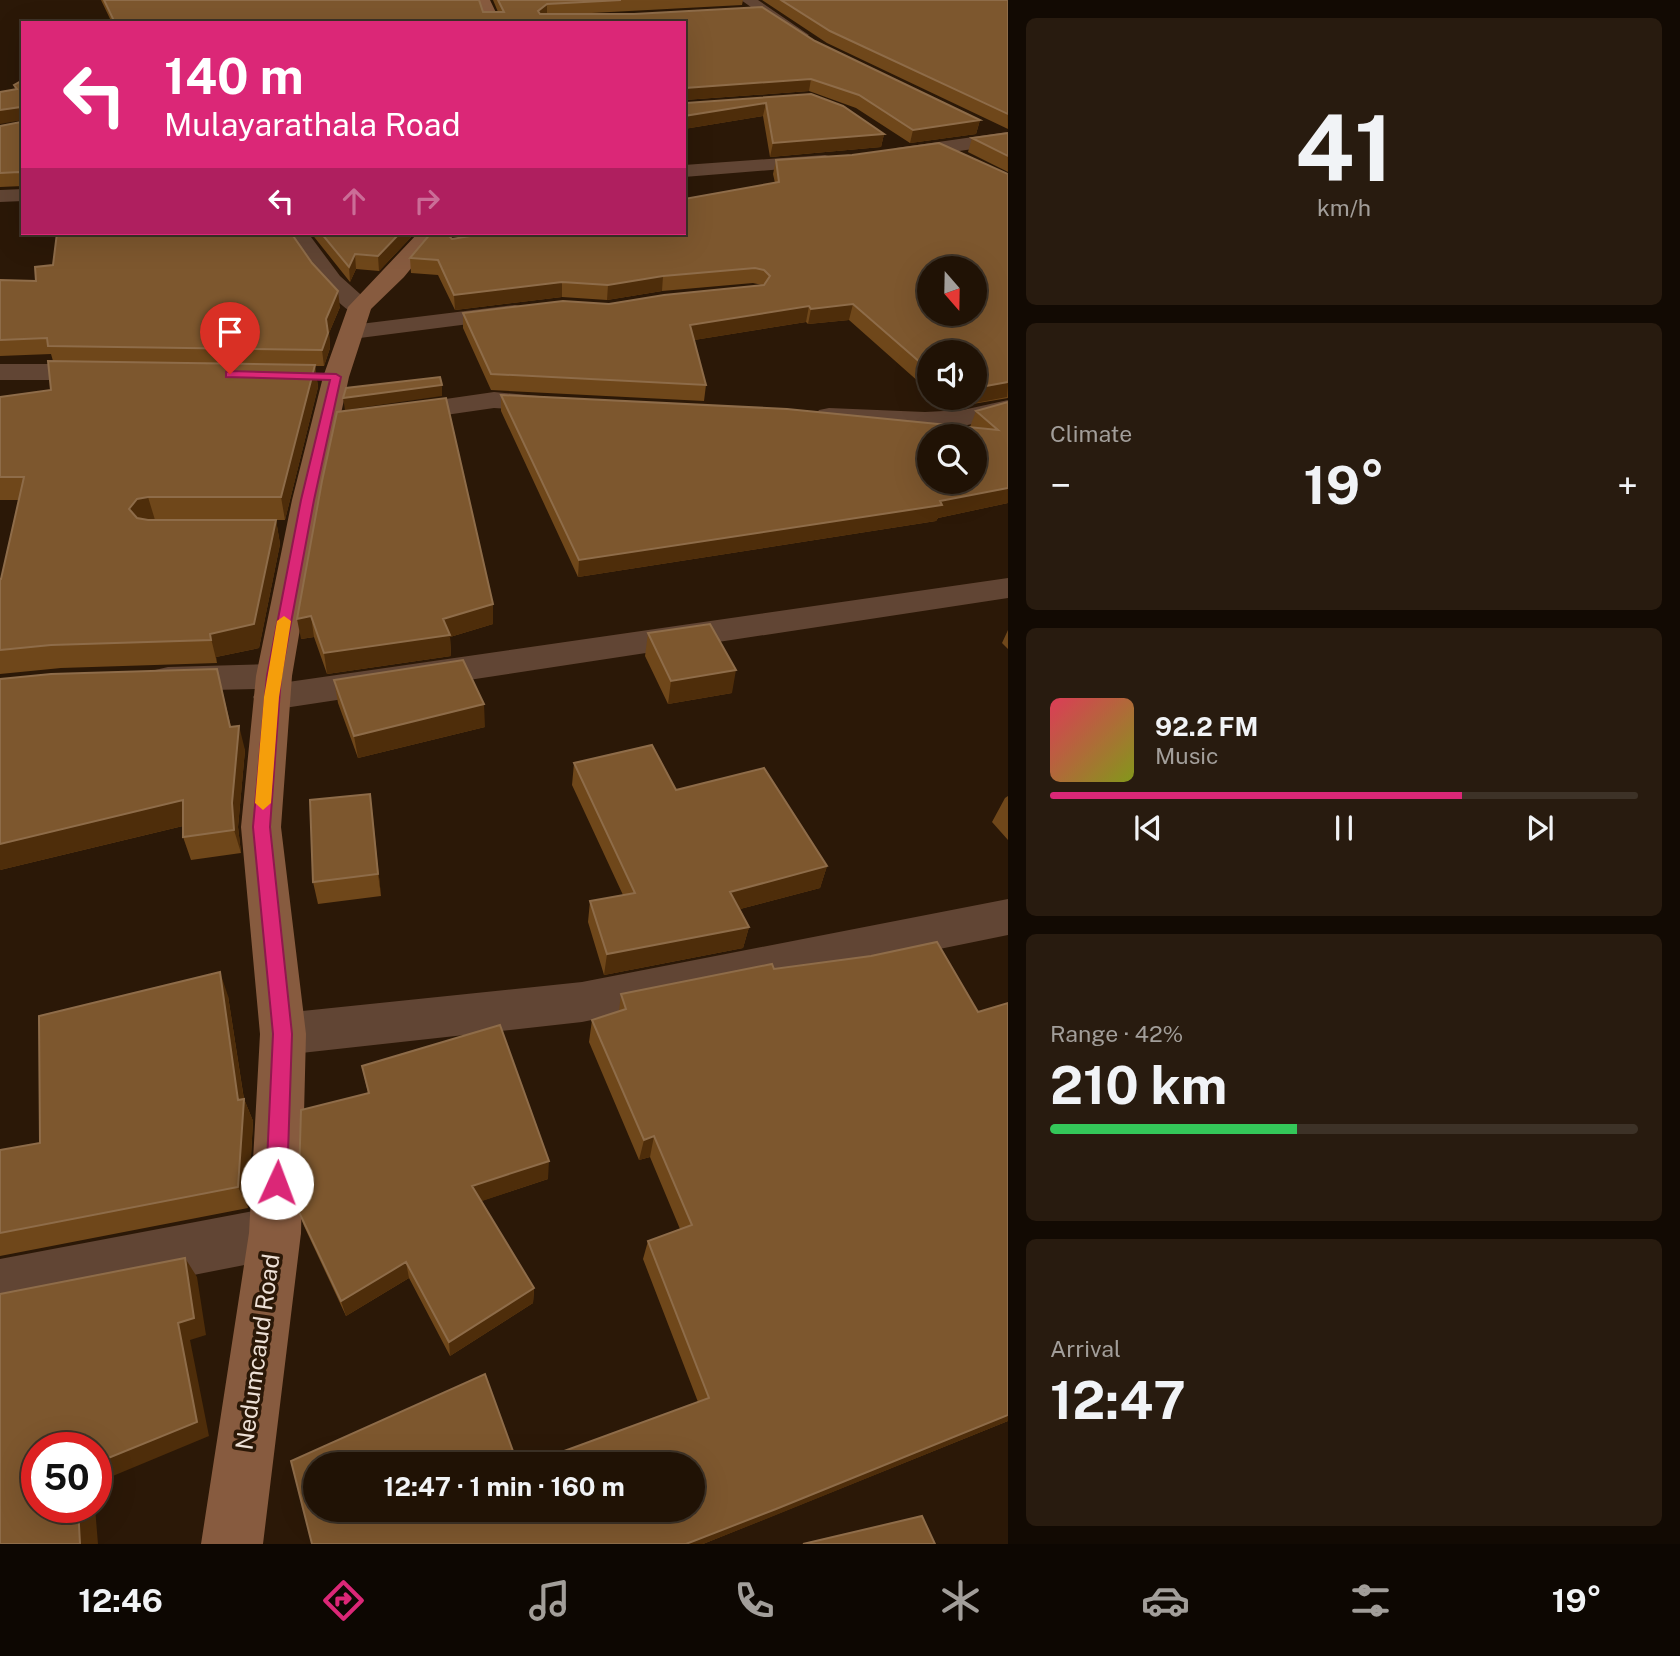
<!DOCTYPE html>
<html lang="en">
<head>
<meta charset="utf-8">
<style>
	:root { --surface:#201205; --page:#281b0f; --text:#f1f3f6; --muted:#a29e9a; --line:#3d3227; --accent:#db2777 }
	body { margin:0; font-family:"Public Sans",sans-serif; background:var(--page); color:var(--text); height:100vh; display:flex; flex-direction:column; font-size:26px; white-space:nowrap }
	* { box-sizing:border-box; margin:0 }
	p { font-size:23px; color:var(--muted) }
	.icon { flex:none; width:38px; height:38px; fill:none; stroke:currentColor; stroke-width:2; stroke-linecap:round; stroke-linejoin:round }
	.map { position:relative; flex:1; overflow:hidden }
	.details { display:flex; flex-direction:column; gap:18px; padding:18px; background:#120a03; width:672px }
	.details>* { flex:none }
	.guide { position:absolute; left:21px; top:21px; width:665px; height:214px; border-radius:0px; box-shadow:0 7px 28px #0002,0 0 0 2px var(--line); background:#db2777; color:#fff; overflow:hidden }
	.needle { width:46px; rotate:160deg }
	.tools { position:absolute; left:917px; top:256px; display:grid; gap:14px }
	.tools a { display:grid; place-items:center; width:70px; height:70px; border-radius:50%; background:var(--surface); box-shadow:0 7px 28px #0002,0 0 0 2px var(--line); font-size:35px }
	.speed { position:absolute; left:21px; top:1432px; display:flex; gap:14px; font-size:35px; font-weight:700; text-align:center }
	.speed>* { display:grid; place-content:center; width:91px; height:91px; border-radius:50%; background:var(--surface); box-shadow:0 7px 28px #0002,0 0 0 2px var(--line); line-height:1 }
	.speed .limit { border:10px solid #d22; background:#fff; color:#111 }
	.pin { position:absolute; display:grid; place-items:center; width:60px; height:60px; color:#fff; margin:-72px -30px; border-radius:50% 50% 50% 0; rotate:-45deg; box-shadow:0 0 7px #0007 }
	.pin .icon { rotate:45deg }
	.me { position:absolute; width:77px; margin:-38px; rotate:2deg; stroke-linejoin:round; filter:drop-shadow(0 0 5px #0008) }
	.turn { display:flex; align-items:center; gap:24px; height:147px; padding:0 28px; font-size:32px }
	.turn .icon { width:91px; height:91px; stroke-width:2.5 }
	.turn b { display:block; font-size:49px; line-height:60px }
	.lanes { display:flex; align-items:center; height:66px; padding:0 28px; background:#0003; justify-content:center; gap:35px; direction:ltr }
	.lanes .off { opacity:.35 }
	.big { font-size:52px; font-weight:700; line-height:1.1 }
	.details .card { flex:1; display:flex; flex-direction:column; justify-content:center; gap:10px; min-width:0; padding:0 24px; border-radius:10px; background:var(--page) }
	.details .dial { align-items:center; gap:0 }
	.dial b { font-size:91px; line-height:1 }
	.song { display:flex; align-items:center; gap:21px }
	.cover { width:84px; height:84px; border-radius:10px; background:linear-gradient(135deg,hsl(350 70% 55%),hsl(70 70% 35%)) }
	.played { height:7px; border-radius:4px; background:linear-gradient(90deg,var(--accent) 70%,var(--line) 70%) }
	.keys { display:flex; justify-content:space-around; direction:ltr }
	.heat { display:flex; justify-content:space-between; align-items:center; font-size:38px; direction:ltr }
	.charge { height:10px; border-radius:5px; background:linear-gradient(90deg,#34c759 42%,var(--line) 0) }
	.trip { position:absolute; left:303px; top:1452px; width:402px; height:70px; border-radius:35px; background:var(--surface); box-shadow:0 7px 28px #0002,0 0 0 2px var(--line); font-weight:700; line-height:70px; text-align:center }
	.tabs { display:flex; height:112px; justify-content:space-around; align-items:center; background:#0d0702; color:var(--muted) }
	.tabs .icon { width:49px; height:49px }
	.tabs .selected { color:var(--accent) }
	.tabs b { font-size:32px; color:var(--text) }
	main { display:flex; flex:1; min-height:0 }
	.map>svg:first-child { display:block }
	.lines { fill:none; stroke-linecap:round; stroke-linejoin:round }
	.street { fill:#614534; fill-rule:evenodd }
	.secondary { fill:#875b3f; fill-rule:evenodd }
	.wall { fill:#6f471a }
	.shaded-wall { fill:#4e2d0a }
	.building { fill:#7d572e; stroke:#8e6c49; stroke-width:2; fill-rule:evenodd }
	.route { fill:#db2777; stroke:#8e194d; stroke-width:2 }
	.slow { fill:#f59e0b }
	.labels { text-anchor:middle; stroke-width:7; stroke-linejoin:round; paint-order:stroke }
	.street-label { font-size:24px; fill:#ede0d6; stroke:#2b1807 }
</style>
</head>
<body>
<main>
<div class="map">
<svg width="1008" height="1544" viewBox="0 0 1008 1544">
	<rect width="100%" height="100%" fill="#2b1807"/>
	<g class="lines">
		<path class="street" d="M 741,0 L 758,0 L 809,35 L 801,40 L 795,38 Z
			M 1008,132 L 1008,144 L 896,160 L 886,154 L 896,148 Z
			M 825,155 L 832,157 L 835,161 L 832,165 L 684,177 L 684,165 Z
			M 23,189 L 23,201 L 0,202 L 0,190 Z
			M 286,233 L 308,233 L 340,276 L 369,302 L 372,307 L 369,312 C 363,313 357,315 352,312 C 329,300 301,255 286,233 Z
			M 515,305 L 524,307 L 527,312 L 524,317 L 352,339 L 343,337 L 340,332 L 343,327 L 352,325 Z
			M 0,364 L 103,364 L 112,366 L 116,372 L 112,378 L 103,380 L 0,380 Z
			M 494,392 L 562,398 L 566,404 L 562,410 L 552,412 L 494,408 L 397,422 L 387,420 L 383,414 L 387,408 L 397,406 Z
			M 1008,400 L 1008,416 L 963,426 L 925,428 L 829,424 L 819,422 L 815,416 L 819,410 L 829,408 L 925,412 L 963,410 Z
			M 1008,578 L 1008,598 L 271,710 L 258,706 L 253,697 L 258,689 L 168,691 L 155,688 L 150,679 L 155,670 L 168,667 L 274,664 L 287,667 L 292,676 L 288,682 Z
			M 1008,899 L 1008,935 L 582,1022 L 283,1055 L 267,1049 L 260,1034 L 267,1019 L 283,1013 L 582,982 Z
			M 275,1207 L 294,1214 L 301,1233 L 294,1252 L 275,1259 L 0,1313 L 0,1259 Z"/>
		<path class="secondary" d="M 476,0 L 490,0 L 501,23 L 486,23 Z
			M 418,233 L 440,233 L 404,277 L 371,309 L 349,377 L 322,500 L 292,676 L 281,827 L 306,1034 L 301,1233 L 263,1544 L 201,1544 L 249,1233 L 260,1034 L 241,827 L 256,676 L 292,500 L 323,377 L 348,307 Z"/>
	</g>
	<path class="wall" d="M 101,0 L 479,0 L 483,12 L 498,12 L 493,0 L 743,0 L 742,5 L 573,14 L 634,14 L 762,7 L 815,41 L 980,120 L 976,134 L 910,143 L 856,108 L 809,91 L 684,100 L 684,23 L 112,23 Z
		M 762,0 L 1008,0 L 1008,129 L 827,43 Z
		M 23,80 L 23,186 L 0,187 L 0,126 L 21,122 L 14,85 Z
		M 811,94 L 884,134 L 881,147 L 770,157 L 763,116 L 684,129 L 684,101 L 686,103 Z
		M 1008,133 L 1008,172 L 968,152 L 972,138 Z
		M 776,160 L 1008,174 L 1008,398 L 949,408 L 937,397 L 975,397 L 929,352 L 929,391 L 849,320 L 808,324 L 806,322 L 694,340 L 706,385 L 704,401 L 491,390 L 463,328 L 463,313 L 609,304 L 762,285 L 753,283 L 662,291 L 607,300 L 562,297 L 455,310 L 438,275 L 411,273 L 410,258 L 452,239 L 775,183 L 773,174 Z
		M 311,233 L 415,233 L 379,271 L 356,269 L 350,282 Z
		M 0,280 L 340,307 L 329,333 L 330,348 L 324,366 L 315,366 L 318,387 L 285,520 L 276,520 L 280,544 L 259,648 L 216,657 L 217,663 L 61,668 L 0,674 L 0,579 L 1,579 L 19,500 L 0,500 L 0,397 L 51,390 L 53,361 L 51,354 L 0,356 Z
		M 501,395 L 970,427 L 976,411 L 1008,402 L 1008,503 L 938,518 L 936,521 L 578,577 L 501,411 Z
		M 322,481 L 493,624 L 450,637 L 451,656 L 327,674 L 314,637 L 301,639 Z
		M 1008,630 L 1008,649 L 1002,643 Z
		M 648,633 L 732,693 L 668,704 L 645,656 Z
		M 217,669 L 231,727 L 245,750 L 238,827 L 241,853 L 191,860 L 183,837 L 183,826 L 0,870 Z
		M 334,680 L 485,727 L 358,758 L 338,703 Z
		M 574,763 L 676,790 L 827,866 L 820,888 L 740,909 L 749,927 L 743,948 L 604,975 L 588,922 L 590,901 L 623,895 L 572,785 Z
		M 370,794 L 381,896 L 318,904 L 313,882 Z
		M 1008,796 L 1008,840 L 992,822 L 1005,798 Z
		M 774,969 L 978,1012 L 1008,1003 L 1008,1421 L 703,1544 L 312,1544 L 315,1465 L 693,1510 L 698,1402 L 643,1259 L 648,1241 L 680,1229 L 650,1157 L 639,1160 L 589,1042 L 592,1020 L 619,1011 L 621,994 Z
		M 228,996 L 244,1099 L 253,1121 L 248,1208 L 0,1256 L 0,1150 L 40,1143 Z
		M 362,1066 L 548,1179 L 481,1201 L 534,1288 L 533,1303 L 450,1356 L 409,1278 L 346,1316 L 304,1226 L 298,1210 L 368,1093 Z"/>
	<path class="shaded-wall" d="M 547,4 L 547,15 L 537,23 L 538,11 Z
		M 811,79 L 809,91 L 684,100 L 685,88 Z
		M 766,103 L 763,116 L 684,129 L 684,116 Z
		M 21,107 L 23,120 L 0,124 L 0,110 Z
		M 980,120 L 976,134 L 910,143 L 913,130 Z
		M 884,134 L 881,147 L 770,157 L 773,143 Z
		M 400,233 L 415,233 L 379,271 L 378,256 Z
		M 355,254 L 356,269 L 350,282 L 349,267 Z
		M 663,276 L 662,291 L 607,300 L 608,285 Z
		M 562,282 L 562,297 L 455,310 L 454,295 Z
		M 338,291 L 340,307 L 329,333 L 330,348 L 324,366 L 322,350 L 326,319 Z
		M 853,304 L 849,320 L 808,324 L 811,309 Z
		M 809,306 L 806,322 L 688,341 L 690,325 Z
		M 315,365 L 318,387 L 285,520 L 281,497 Z
		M 1008,382 L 1007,397 L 949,408 L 952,397 L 975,397 L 975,388 Z
		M 442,385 L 442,396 L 345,410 L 343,398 Z
		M 1008,488 L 1008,503 L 938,518 L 936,521 L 578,577 L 579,560 L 940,501 Z
		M 148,497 L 155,520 L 136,532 L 129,509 L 137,499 Z
		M 276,520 L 280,544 L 259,648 L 216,657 L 217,663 L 210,634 Z
		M 493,604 L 493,624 L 450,637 L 451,656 L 327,674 L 324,653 Z
		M 311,616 L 314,637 L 301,639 L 297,619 Z
		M 736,670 L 732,693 L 668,704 L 671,681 Z
		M 484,704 L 485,727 L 358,758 L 354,736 Z
		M 239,726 L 245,750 L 238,827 L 241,853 L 234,830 L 232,803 Z
		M 370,794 L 373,816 L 381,896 L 378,874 Z
		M 183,800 L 191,824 L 0,870 L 0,844 Z
		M 827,866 L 820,888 L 725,913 L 730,892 Z
		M 749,927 L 743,948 L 604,975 L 607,954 Z
		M 220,972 L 228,996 L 244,1100 L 244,1099 L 253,1121 L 248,1208 L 238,1187 L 238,1100 Z
		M 654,1136 L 650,1157 L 639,1160 L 644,1140 Z
		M 549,1161 L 548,1179 L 473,1204 L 472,1186 Z
		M 185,1258 L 197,1277 L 206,1335 L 190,1340 L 209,1436 L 96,1483 L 96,1463 L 178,1323 Z
		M 406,1262 L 409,1278 L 346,1316 L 341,1301 Z
		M 534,1288 L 533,1303 L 450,1356 L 449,1342 Z
		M 1008,1415 L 1008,1421 L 766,1519 L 703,1544 L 686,1544 Z
		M 78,1507 L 95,1507 L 98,1544 L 80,1544 Z"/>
	<path class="building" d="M 104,0 L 479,0 L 483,12 L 504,12 L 498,0 L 621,0 L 547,4 L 538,11 L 540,14 L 634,14 L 762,7 L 815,41 L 980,120 L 913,130 L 859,95 L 811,79 L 685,88 L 684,92 L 684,23 L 115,23 Z
		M 781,0 L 1008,0 L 1008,114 L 830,31 Z
		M 23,80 L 23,174 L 19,172 L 0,173 L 0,126 L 21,122 L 21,107 L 0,110 L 0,92 L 17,89 L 14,85 Z
		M 811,94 L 843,106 L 884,134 L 773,143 L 766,103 L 684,116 L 684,101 L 686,103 Z
		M 1008,133 L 1008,156 L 972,138 Z
		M 939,143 L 1008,174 L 1008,382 L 975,388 L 975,352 L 929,352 L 929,370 L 853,304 L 811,309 L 809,306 L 690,325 L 706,385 L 491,374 L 463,313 L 563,301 L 609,304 L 664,295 L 764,285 L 770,276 L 764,270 L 755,268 L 663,276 L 608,285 L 562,282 L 454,295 L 438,260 L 410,258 L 431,233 L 446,233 L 452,239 L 489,233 L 684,233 L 684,199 L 779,182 L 776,160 L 852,155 ZM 929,268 L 975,268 L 975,313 L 929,313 Z
		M 57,233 L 291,233 L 312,263 L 338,291 L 326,319 L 328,333 L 322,350 L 48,346 L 47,338 L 0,340 L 0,280 L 36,281 L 35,267 L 53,265 Z
		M 321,233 L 400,233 L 378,256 L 355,254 L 349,267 Z
		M 48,361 L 315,365 L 281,497 L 148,497 L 137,499 L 129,509 L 137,518 L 148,520 L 276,520 L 254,624 L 210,634 L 211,640 L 51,645 L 0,650 L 0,579 L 1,579 L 24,477 L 0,477 L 0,397 L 51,390 Z
		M 440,377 L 442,385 L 343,398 L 346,388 Z
		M 501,395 L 787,409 L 998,430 L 976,411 L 1008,402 L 1008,488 L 940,501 L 942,505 L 579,560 ZM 929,436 L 975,436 L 975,481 L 929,481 Z
		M 446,398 L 493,604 L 443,619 L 450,635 L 324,653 L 311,616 L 297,619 L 322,481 L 337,412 Z
		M 710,624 L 736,670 L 671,681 L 648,633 Z
		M 463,660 L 484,704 L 354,736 L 334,680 Z
		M 217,669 L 230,727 L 239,726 L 232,803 L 234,830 L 183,837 L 183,800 L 0,844 L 0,679 L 51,674 Z
		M 652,745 L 676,790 L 764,768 L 827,866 L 730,892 L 749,927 L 607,954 L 590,901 L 635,893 L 574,763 Z
		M 370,794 L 378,874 L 313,882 L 310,800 Z
		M 937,942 L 978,1012 L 1008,1003 L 1008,1415 L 776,1509 L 686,1544 L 312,1544 L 291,1461 L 485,1374 L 518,1465 L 315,1465 L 315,1510 L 693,1510 L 693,1465 L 526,1465 L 709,1398 L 648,1241 L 692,1225 L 654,1136 L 644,1140 L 592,1020 L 626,1009 L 621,994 L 772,964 L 774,969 L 871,956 Z
		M 220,972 L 238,1100 L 244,1099 L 238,1187 L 0,1233 L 0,1150 L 40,1143 L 39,1016 Z
		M 500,1025 L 549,1161 L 472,1186 L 534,1288 L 449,1342 L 406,1262 L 341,1301 L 298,1210 L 301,1110 L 369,1093 L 362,1066 Z
		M 185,1258 L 194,1318 L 178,1323 L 197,1422 L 96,1463 L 96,1447 L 37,1447 L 37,1507 L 78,1507 L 80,1544 L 0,1544 L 0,1294 Z
		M 922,1516 L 935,1544 L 803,1544 Z"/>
	<path class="route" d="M 230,371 L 336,374 L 341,377 L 314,500 L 281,676 L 270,827 L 292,1034 L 287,1183 L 284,1191 L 277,1194 L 269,1191 L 266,1183 L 273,1034 L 253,827 L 267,676 L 301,500 L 330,380 L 226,377 L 226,372 Z"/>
	<path class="slow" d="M 284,616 L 291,621 L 279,697 L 271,803 L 263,810 L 255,803 L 264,697 L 277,621 Z"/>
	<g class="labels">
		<g class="street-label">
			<text transform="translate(258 1352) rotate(-82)" y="8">Nedumcaud Road</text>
		</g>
	</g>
</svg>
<div class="tools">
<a><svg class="needle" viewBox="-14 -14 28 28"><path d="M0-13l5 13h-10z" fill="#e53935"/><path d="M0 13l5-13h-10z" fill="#a29e9a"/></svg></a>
<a><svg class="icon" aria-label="sound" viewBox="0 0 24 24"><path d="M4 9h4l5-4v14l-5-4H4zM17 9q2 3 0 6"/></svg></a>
<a><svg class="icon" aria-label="search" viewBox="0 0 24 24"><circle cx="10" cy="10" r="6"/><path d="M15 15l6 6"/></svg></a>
</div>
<div class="speed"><div class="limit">50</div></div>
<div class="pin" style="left:230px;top:374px;background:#d93025"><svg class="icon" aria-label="arrive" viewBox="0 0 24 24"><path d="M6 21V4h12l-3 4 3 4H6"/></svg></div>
<svg class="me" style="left:277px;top:1183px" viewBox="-20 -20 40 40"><circle r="19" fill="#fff"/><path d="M0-13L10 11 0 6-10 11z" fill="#db2777"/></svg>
<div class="trip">12:47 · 1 min · 160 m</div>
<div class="guide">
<div class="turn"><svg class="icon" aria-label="left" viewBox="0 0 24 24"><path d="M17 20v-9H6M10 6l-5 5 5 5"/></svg><div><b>140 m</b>Mulayarathala Road</div></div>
<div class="lanes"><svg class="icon" aria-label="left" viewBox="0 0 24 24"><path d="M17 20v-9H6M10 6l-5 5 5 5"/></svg><svg class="icon off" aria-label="ahead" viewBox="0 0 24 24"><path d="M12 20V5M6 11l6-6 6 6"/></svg><svg class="icon off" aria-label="right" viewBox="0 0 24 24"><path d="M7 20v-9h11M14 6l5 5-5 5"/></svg></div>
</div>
</div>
<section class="details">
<div class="card dial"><b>41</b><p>km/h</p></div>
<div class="card"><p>Climate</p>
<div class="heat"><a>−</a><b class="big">19°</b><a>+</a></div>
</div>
<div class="card">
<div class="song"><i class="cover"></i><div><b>92.2 FM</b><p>Music</p></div></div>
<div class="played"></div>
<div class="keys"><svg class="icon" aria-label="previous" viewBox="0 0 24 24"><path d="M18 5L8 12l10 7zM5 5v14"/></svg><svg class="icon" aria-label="pause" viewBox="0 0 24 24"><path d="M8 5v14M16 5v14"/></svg><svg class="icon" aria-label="next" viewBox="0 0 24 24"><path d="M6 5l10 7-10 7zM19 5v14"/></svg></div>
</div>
<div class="card"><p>Range · 42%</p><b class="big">210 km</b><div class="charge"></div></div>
<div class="card"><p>Arrival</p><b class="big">12:47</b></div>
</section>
</main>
<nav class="tabs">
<b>12:46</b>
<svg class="icon selected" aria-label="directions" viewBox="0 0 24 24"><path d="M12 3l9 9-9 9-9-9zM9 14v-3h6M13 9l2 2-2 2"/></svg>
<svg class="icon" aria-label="music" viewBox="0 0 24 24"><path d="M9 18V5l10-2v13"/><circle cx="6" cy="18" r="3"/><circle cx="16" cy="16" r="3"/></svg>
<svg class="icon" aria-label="phone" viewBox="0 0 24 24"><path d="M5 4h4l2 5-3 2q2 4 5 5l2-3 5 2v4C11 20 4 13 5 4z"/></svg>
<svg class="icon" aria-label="climate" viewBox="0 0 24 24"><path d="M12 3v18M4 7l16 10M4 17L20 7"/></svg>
<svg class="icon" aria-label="car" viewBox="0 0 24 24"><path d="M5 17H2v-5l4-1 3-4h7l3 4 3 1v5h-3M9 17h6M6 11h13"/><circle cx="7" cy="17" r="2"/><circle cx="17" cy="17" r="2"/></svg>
<svg class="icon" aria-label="filters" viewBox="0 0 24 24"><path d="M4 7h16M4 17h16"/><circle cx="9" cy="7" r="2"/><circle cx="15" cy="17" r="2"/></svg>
<b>19°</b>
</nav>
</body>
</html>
